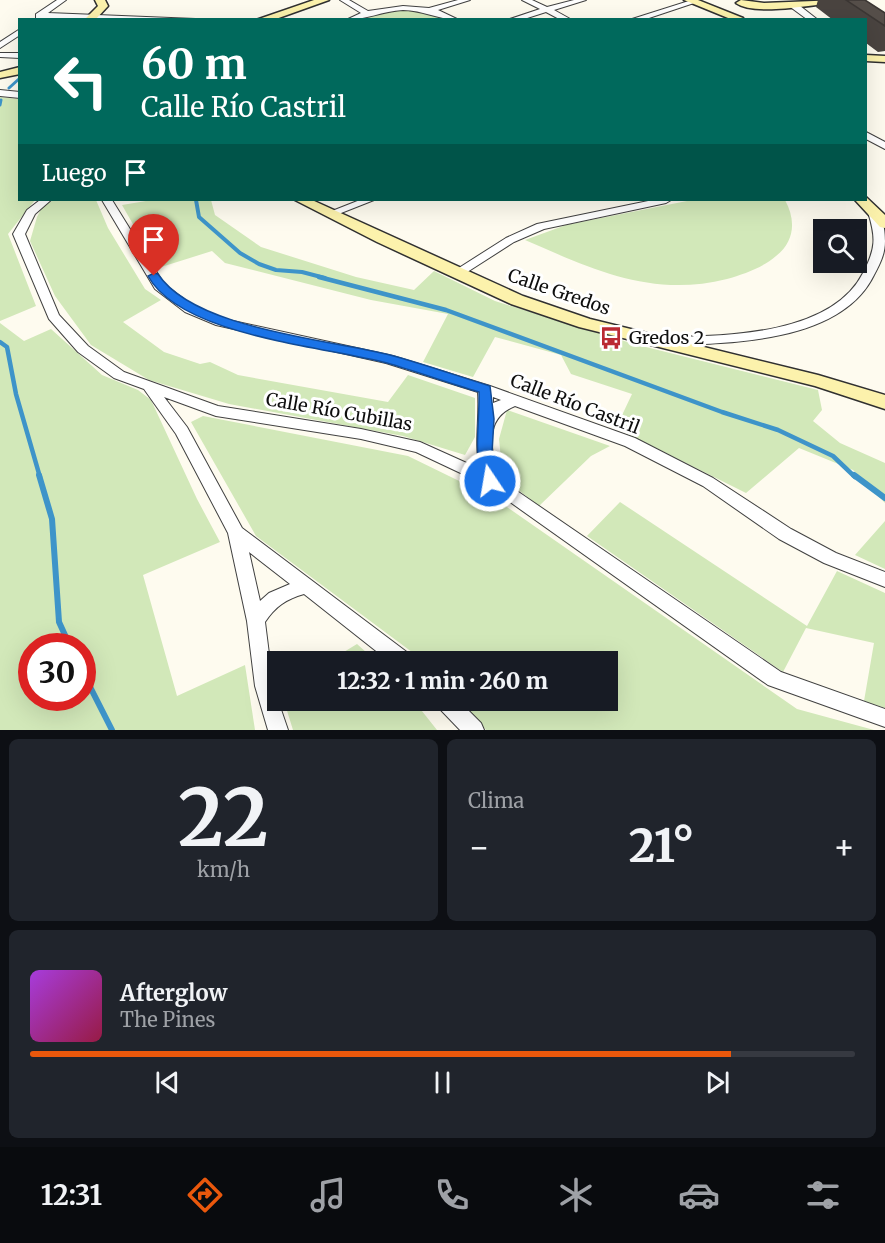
<!DOCTYPE html>
<html lang="es">
<head>
<meta charset="utf-8">
<style>
	:root { --surface:#171b24; --page:#20242c; --text:#f1f3f6; --muted:#9ea1a6; --line:#363941; --accent:#ea580c }
	body { margin:0; font-family:Merriweather,serif; background:var(--page); color:var(--text); height:100vh; display:flex; flex-direction:column; font-size:22px; white-space:nowrap }
	* { box-sizing:border-box; margin:0 }
	p { font-size:20px; color:var(--muted) }
	.icon { flex:none; width:33px; height:33px; fill:none; stroke:currentColor; stroke-width:2; stroke-linecap:round; stroke-linejoin:round }
	.map { position:relative; height:730px; overflow:hidden }
	.details { display:flex; flex-direction:column; gap:9px; padding:9px; background:#0d0f14; flex:1 }
	.details>* { flex:none }
	.guide { position:absolute; left:18px; top:18px; width:849px; height:183px; border-radius:0px; box-shadow:0 6px 24px #0002; background:#00695c; color:#fff; overflow:hidden }
	.buttons { position:absolute; left:813px; top:219px; display:grid; gap:12px }
	.buttons a { display:grid; place-items:center; width:54px; height:54px; border-radius:0px; background:var(--surface); box-shadow:0 6px 24px #0002; font-size:30px }
	.speed { position:absolute; left:18px; top:633px; display:flex; gap:12px; font-size:30px; font-weight:700; text-align:center }
	.speed>* { display:grid; place-content:center; width:78px; height:78px; border-radius:50%; background:var(--surface); box-shadow:0 6px 24px #0002; line-height:1 }
	.speed .limit { border:9px solid #d22; background:#fff; color:#111 }
	.pin { position:absolute; display:grid; place-items:center; width:51px; height:51px; color:#fff; margin:-62px -26px; border-radius:50% 50% 50% 0; rotate:-45deg; box-shadow:0 0 6px #0007 }
	.pin .icon { rotate:45deg }
	.me { position:absolute; width:66px; margin:-33px; rotate:348deg; stroke-linejoin:round; filter:drop-shadow(0 0 4px #0008) }
	.turn { display:flex; align-items:center; gap:21px; height:126px; padding:0 24px; font-size:27px }
	.turn .icon { width:78px; height:78px; stroke-width:2.5 }
	.turn b { display:block; font-size:42px; line-height:51px }
	.then { display:flex; align-items:center; height:57px; padding:0 24px; background:#0003; gap:12px; font-size:22px }
	.big { font-size:45px; font-weight:800; line-height:1.1 }
	.details .tile { flex:1; display:flex; flex-direction:column; justify-content:center; gap:9px; min-width:0; padding:0 21px; border-radius:9px; background:var(--page) }
	.details .dial { align-items:center; gap:0 }
	.dial b { font-size:78px; line-height:1 }
	.song { display:flex; align-items:center; gap:18px }
	.cover { width:72px; height:72px; border-radius:9px; background:linear-gradient(135deg,hsl(280 70% 55%),hsl(340 70% 35%)) }
	.played { height:6px; border-radius:3px; background:linear-gradient(90deg,var(--accent) 85%,var(--line) 85%) }
	.keys { display:flex; justify-content:space-around; direction:ltr }
	.heat { display:flex; justify-content:space-between; align-items:center; font-size:33px; direction:ltr }
	.details .tiles { flex:1; display:grid; gap:9px; grid-template-columns:1fr 1fr }
	.tile:last-child { grid-column:span 2 }
	.trip { position:absolute; left:267px; top:651px; width:351px; height:60px; border-radius:0px; background:var(--surface); box-shadow:0 6px 24px #0002; font-weight:800; line-height:60px; text-align:center }
	.menu { display:flex; height:96px; justify-content:space-around; align-items:center; background:#090b0e; color:var(--muted) }
	.menu .icon { width:42px; height:42px }
	.menu .on { color:var(--accent) }
	.menu b { font-size:27px; color:var(--text) }
	.map>svg:first-child { display:block }
	.green { fill:#d2e8b9; fill-rule:evenodd }
	.lines { fill:none; stroke-linecap:round; stroke-linejoin:round }
	.stream-far3 { stroke:#3e94c9; stroke-width:3 }
	.stream-far2 { stroke:#3e94c9; stroke-width:4 }
	.stream-far1 { stroke:#3e94c9; stroke-width:4.5 }
	.stream { stroke:#3e94c9; stroke-width:6 }
	.street-casing { stroke:#414141; stroke-width:2 }
	.secondary-casing { stroke:#303030; stroke-width:3 }
	.street { fill:#fff; fill-rule:evenodd }
	.secondary { fill:#fcf2ac; fill-rule:evenodd }
	.wall { fill:#4a4440 }
	.building { fill:#564f4a; stroke:#3c3734; stroke-width:1.5 }
	.route { fill:#1a73e8; stroke:#114b97; stroke-width:1.5 }
	.labels { text-anchor:middle; stroke-width:6; stroke-linejoin:round; paint-order:stroke }
	.street-label { font-size:18px; fill:#0e0e0e; stroke:#fff }
	.poi-label { font-size:18px; fill:#0e0e0e; stroke:#fff; text-anchor:start }
</style>
</head>
<body>
<div class="map">
<svg width="885" height="730" viewBox="0 0 885 730">
	<rect width="100%" height="100%" fill="#fefbef"/>
	<path class="green" d="M 406,10 L 421,11 L 451,19 L 356,20 L 391,11 Z
		M 0,97 L 19,99 L 20,200 L 35,200 L 8,234 L 36,306 L 0,321 Z
		M 54,200 L 96,200 L 108,228 L 145,289 L 161,300 L 123,322 L 164,352 L 200,364 L 210,362 L 238,375 L 388,402 L 408,375 L 475,398 L 475,437 L 465,455 L 403,436 L 229,404 L 149,380 L 91,345 L 55,296 L 30,241 L 37,217 L 43,205 Z
		M 152,200 L 211,200 L 215,215 L 261,247 L 356,277 L 414,290 L 434,271 L 495,301 L 634,344 L 818,390 L 822,410 L 813,421 L 840,443 L 885,463 L 885,503 L 853,470 L 799,448 L 746,493 L 616,428 L 632,394 L 571,374 L 561,355 L 495,337 L 473,377 L 423,362 L 448,314 L 371,300 L 225,263 L 212,251 L 158,268 L 122,205 Z
		M 692,200 L 785,200 C 796,220 795,241 776,256 C 762,268 744,274 727,279 C 651,298 592,269 525,240 L 566,225 Z
		M 0,323 L 24,341 L 51,329 L 102,375 L 138,390 L 151,400 L 197,499 L 220,542 L 143,575 L 177,696 L 245,665 L 255,730 L 0,730 ZM 32,646 L 82,646 L 82,698 L 32,698 Z
		M 507,410 L 610,446 L 591,456 L 539,506 L 503,478 L 499,439 Z
		M 203,416 L 408,456 L 494,498 L 797,709 L 874,730 L 486,730 L 459,701 L 608,700 L 608,662 L 424,661 L 256,536 L 191,422 Z
		M 620,502 L 807,626 L 837,571 L 885,593 L 885,708 L 864,701 L 874,643 L 806,628 L 783,672 L 587,536 Z
		M 885,521 L 885,569 L 855,555 Z
		M 357,644 L 376,661 L 329,661 Z
		M 284,701 L 414,701 L 437,730 L 293,730 Z"/>
	<g class="lines">
		<path class="stream-far3" d="M 9,88 L 20,78
			M 0,105 L 1,100"/>
		<path class="stream-far2" d="M 196,200 L 199,217 L 240,253 L 259,264 L 276,270 L 302,272 L 325,278"/>
		<path class="stream-far1" d="M 319,277 L 446,310 L 722,412 L 778,430 L 833,456 L 855,477
			M 0,342 L 7,347 L 16,394 L 40,477"/>
		<path class="stream" d="M 39,475 L 52,519 L 59,622 L 70,646
			M 854,475 L 885,498
			M 82,671 L 112,730"/>
		<g class="street-casing">
			<path id="street" d="M 57,0 L 66,0 L 48,13 L 220,20 L 36,18 L 36,14 Z
				M 340,0 L 349,0 L 368,11 L 403,6 L 429,8 L 458,0 L 470,0 L 438,10 L 459,20 C 440,20 422,10 403,10 C 383,11 365,20 346,20 L 361,13 Z
				M 522,0 L 532,0 L 547,7 L 574,0 L 586,0 L 554,10 L 572,20 L 561,20 L 546,12 L 521,20 L 507,20 L 540,9 Z
				M 692,0 L 697,2 L 643,20 L 629,20 Z
				M 792,2 L 795,2 L 818,20 L 808,20 L 789,6 L 788,4 Z
				M 20,29 L 20,35 L 0,48 L 0,42 Z
				M 0,53 L 20,53 L 20,58 L 0,57 Z
				M 0,90 L 20,92 L 20,98 L 0,96 Z
				M 866,132 L 885,142 L 885,149 L 866,139 Z
				M 40,200 L 51,200 L 35,214 L 25,234 L 59,315 L 88,346 L 124,372 L 218,406 L 361,429 L 420,442 L 480,469 C 474,444 480,418 478,392 L 386,363 L 216,325 L 185,312 L 155,289 L 102,200 L 112,200 L 164,284 L 193,306 L 224,319 L 393,356 L 490,386 L 635,438 L 713,478 L 791,529 L 836,553 L 885,572 L 885,587 L 824,563 L 779,539 L 703,486 L 625,446 L 515,406 C 483,419 491,449 498,478 L 781,672 L 885,709 L 885,727 L 768,685 L 486,485 L 416,452 L 361,439 L 216,416 L 164,397 L 187,427 L 242,528 L 412,656 L 414,662 L 390,662 L 304,594 C 286,599 275,607 265,622 L 273,686 L 288,730 L 268,730 L 255,686 L 247,621 L 228,533 L 176,434 L 144,389 L 114,378 L 78,352 L 49,319 L 13,234 L 27,210 ZM 493,397 L 501,400 L 493,403 ZM 249,552 L 290,584 L 269,593 L 260,601 Z
				M 360,200 L 374,200 L 336,215 L 332,216 L 327,213 Z
				M 653,200 L 671,200 L 666,203 L 544,229 L 514,242 L 461,276 L 457,277 L 451,273 L 506,238 L 537,224 Z
				M 873,209 C 883,212 885,231 885,241 C 885,254 880,264 874,275 C 841,343 728,344 663,345 L 656,341 L 663,337 C 724,336 831,336 863,273 C 876,248 876,238 868,212 Z
				M 435,700 L 458,700 L 481,723 L 484,730 L 460,730 L 437,706 Z"/>
		</g>
		<g class="secondary-casing">
			<path id="secondary" d="M 95,0 L 105,0 L 108,6 L 95,20 L 84,20 L 98,6 Z
				M 314,0 L 329,0 L 273,20 L 256,20 Z
				M 684,0 L 698,0 L 743,18 L 733,20 Z
				M 741,0 L 764,3 L 839,0 L 834,3 C 811,5 754,16 736,3 Z
				M 866,55 L 885,56 L 885,62 L 866,61 Z
				M 20,67 L 20,74 L 0,78 L 0,72 Z
				M 866,197 L 885,215 L 885,228 L 880,227 L 855,200 L 866,200 Z
				M 295,200 L 312,200 L 523,296 L 590,319 L 818,375 L 885,395 L 885,409 L 815,386 L 579,327 L 511,304 L 377,242 Z"/>
		</g>
		<use href="#street" class="street"/>
		<use href="#secondary" class="secondary"/>
	</g>
	<path class="wall" d="M 818,0 L 865,0 L 885,13 L 885,51 L 878,52 L 866,43 L 866,20 L 833,20 L 816,7 Z"/>
	<path class="building" d="M 846,0 L 865,0 L 885,13 L 885,26 Z"/>
	<path class="route" d="M 154,273 L 158,274 C 194,329 327,339 390,355 C 424,364 457,376 490,386 L 494,419 L 492,453 L 498,481 L 496,486 L 485,486 C 472,461 480,420 479,392 C 448,383 418,372 387,363 C 323,346 181,336 148,276 Z"/>
	<defs>
		<g id="bus-bare" transform="scale(1.8)"><path d="M-5-6H5V4H4V6H2V4H-2V6H-4V4H-5ZM-3.5-4V0h7V-4ZM-3.5 1.2v1.5H-2V1.2ZM2 1.2v1.5H3.5V1.2Z" fill="#ba2a32" stroke="#fff" stroke-width="2.5" paint-order="stroke"/></g>
	</defs>
	<g fill-rule="evenodd">
		<use href="#bus-bare" x="611" y="338"/>
	</g>
	<g class="labels">
		<g class="street-label">
			<text transform="translate(559 292) rotate(19)" y="6">Calle Gredos</text>
			<text transform="translate(575 404) rotate(21)" y="6">Calle Río Castril</text>
			<text transform="translate(339 412) rotate(10)" y="6">Calle Río Cubillas</text>
		</g>
		<g class="poi-label">
			<text x="629" y="344">Gredos 2</text>
		</g>
	</g>
</svg>
<div class="buttons">
<a><svg class="icon" aria-label="search" viewBox="0 0 24 24"><circle cx="10" cy="10" r="6"/><path d="M15 15l6 6"/></svg></a>
</div>
<div class="speed"><div class="limit">30</div></div>
<div class="pin" style="left:154px;top:276px;background:#d93025"><svg class="icon" aria-label="arrive" viewBox="0 0 24 24"><path d="M6 21V4h12l-3 4 3 4H6"/></svg></div>
<svg class="me" style="left:490px;top:481px" viewBox="-20 -20 40 40"><circle r="17" fill="#1a73e8" stroke="#fff" stroke-width="3"/><path d="M0-11L8 9 0 5-8 9z" fill="#fff"/></svg>
<div class="trip">12:32 · 1 min · 260 m</div>
<div class="guide">
<div class="turn"><svg class="icon" aria-label="left" viewBox="0 0 24 24"><path d="M17 20v-9H6M10 6l-5 5 5 5"/></svg><div><b>60 m</b>Calle Río Castril</div></div>
<div class="then">Luego<svg class="icon" aria-label="arrive" viewBox="0 0 24 24"><path d="M6 21V4h12l-3 4 3 4H6"/></svg></div>
</div>
</div>
<section class="details">
<div class="tiles">
<div class="tile dial"><b>22</b><p>km/h</p></div>
<div class="tile"><p>Clima</p>
<div class="heat"><a>−</a><b class="big">21°</b><a>+</a></div>
</div>
<div class="tile">
<div class="song"><i class="cover"></i><div><b>Afterglow</b><p>The Pines</p></div></div>
<div class="played"></div>
<div class="keys"><svg class="icon" aria-label="previous" viewBox="0 0 24 24"><path d="M18 5L8 12l10 7zM5 5v14"/></svg><svg class="icon" aria-label="pause" viewBox="0 0 24 24"><path d="M8 5v14M16 5v14"/></svg><svg class="icon" aria-label="next" viewBox="0 0 24 24"><path d="M6 5l10 7-10 7zM19 5v14"/></svg></div>
</div>
</div>
</section>
<nav class="menu">
<b>12:31</b>
<svg class="icon on" aria-label="directions" viewBox="0 0 24 24"><path d="M12 3l9 9-9 9-9-9zM9 14v-3h6M13 9l2 2-2 2"/></svg>
<svg class="icon" aria-label="music" viewBox="0 0 24 24"><path d="M9 18V5l10-2v13"/><circle cx="6" cy="18" r="3"/><circle cx="16" cy="16" r="3"/></svg>
<svg class="icon" aria-label="phone" viewBox="0 0 24 24"><path d="M5 4h4l2 5-3 2q2 4 5 5l2-3 5 2v4C11 20 4 13 5 4z"/></svg>
<svg class="icon" aria-label="climate" viewBox="0 0 24 24"><path d="M12 3v18M4 7l16 10M4 17L20 7"/></svg>
<svg class="icon" aria-label="car" viewBox="0 0 24 24"><path d="M5 17H2v-5l4-1 3-4h7l3 4 3 1v5h-3M9 17h6M6 11h13"/><circle cx="7" cy="17" r="2"/><circle cx="17" cy="17" r="2"/></svg>
<svg class="icon" aria-label="filters" viewBox="0 0 24 24"><path d="M4 7h16M4 17h16"/><circle cx="9" cy="7" r="2"/><circle cx="15" cy="17" r="2"/></svg>
</nav>
</body>
</html>
